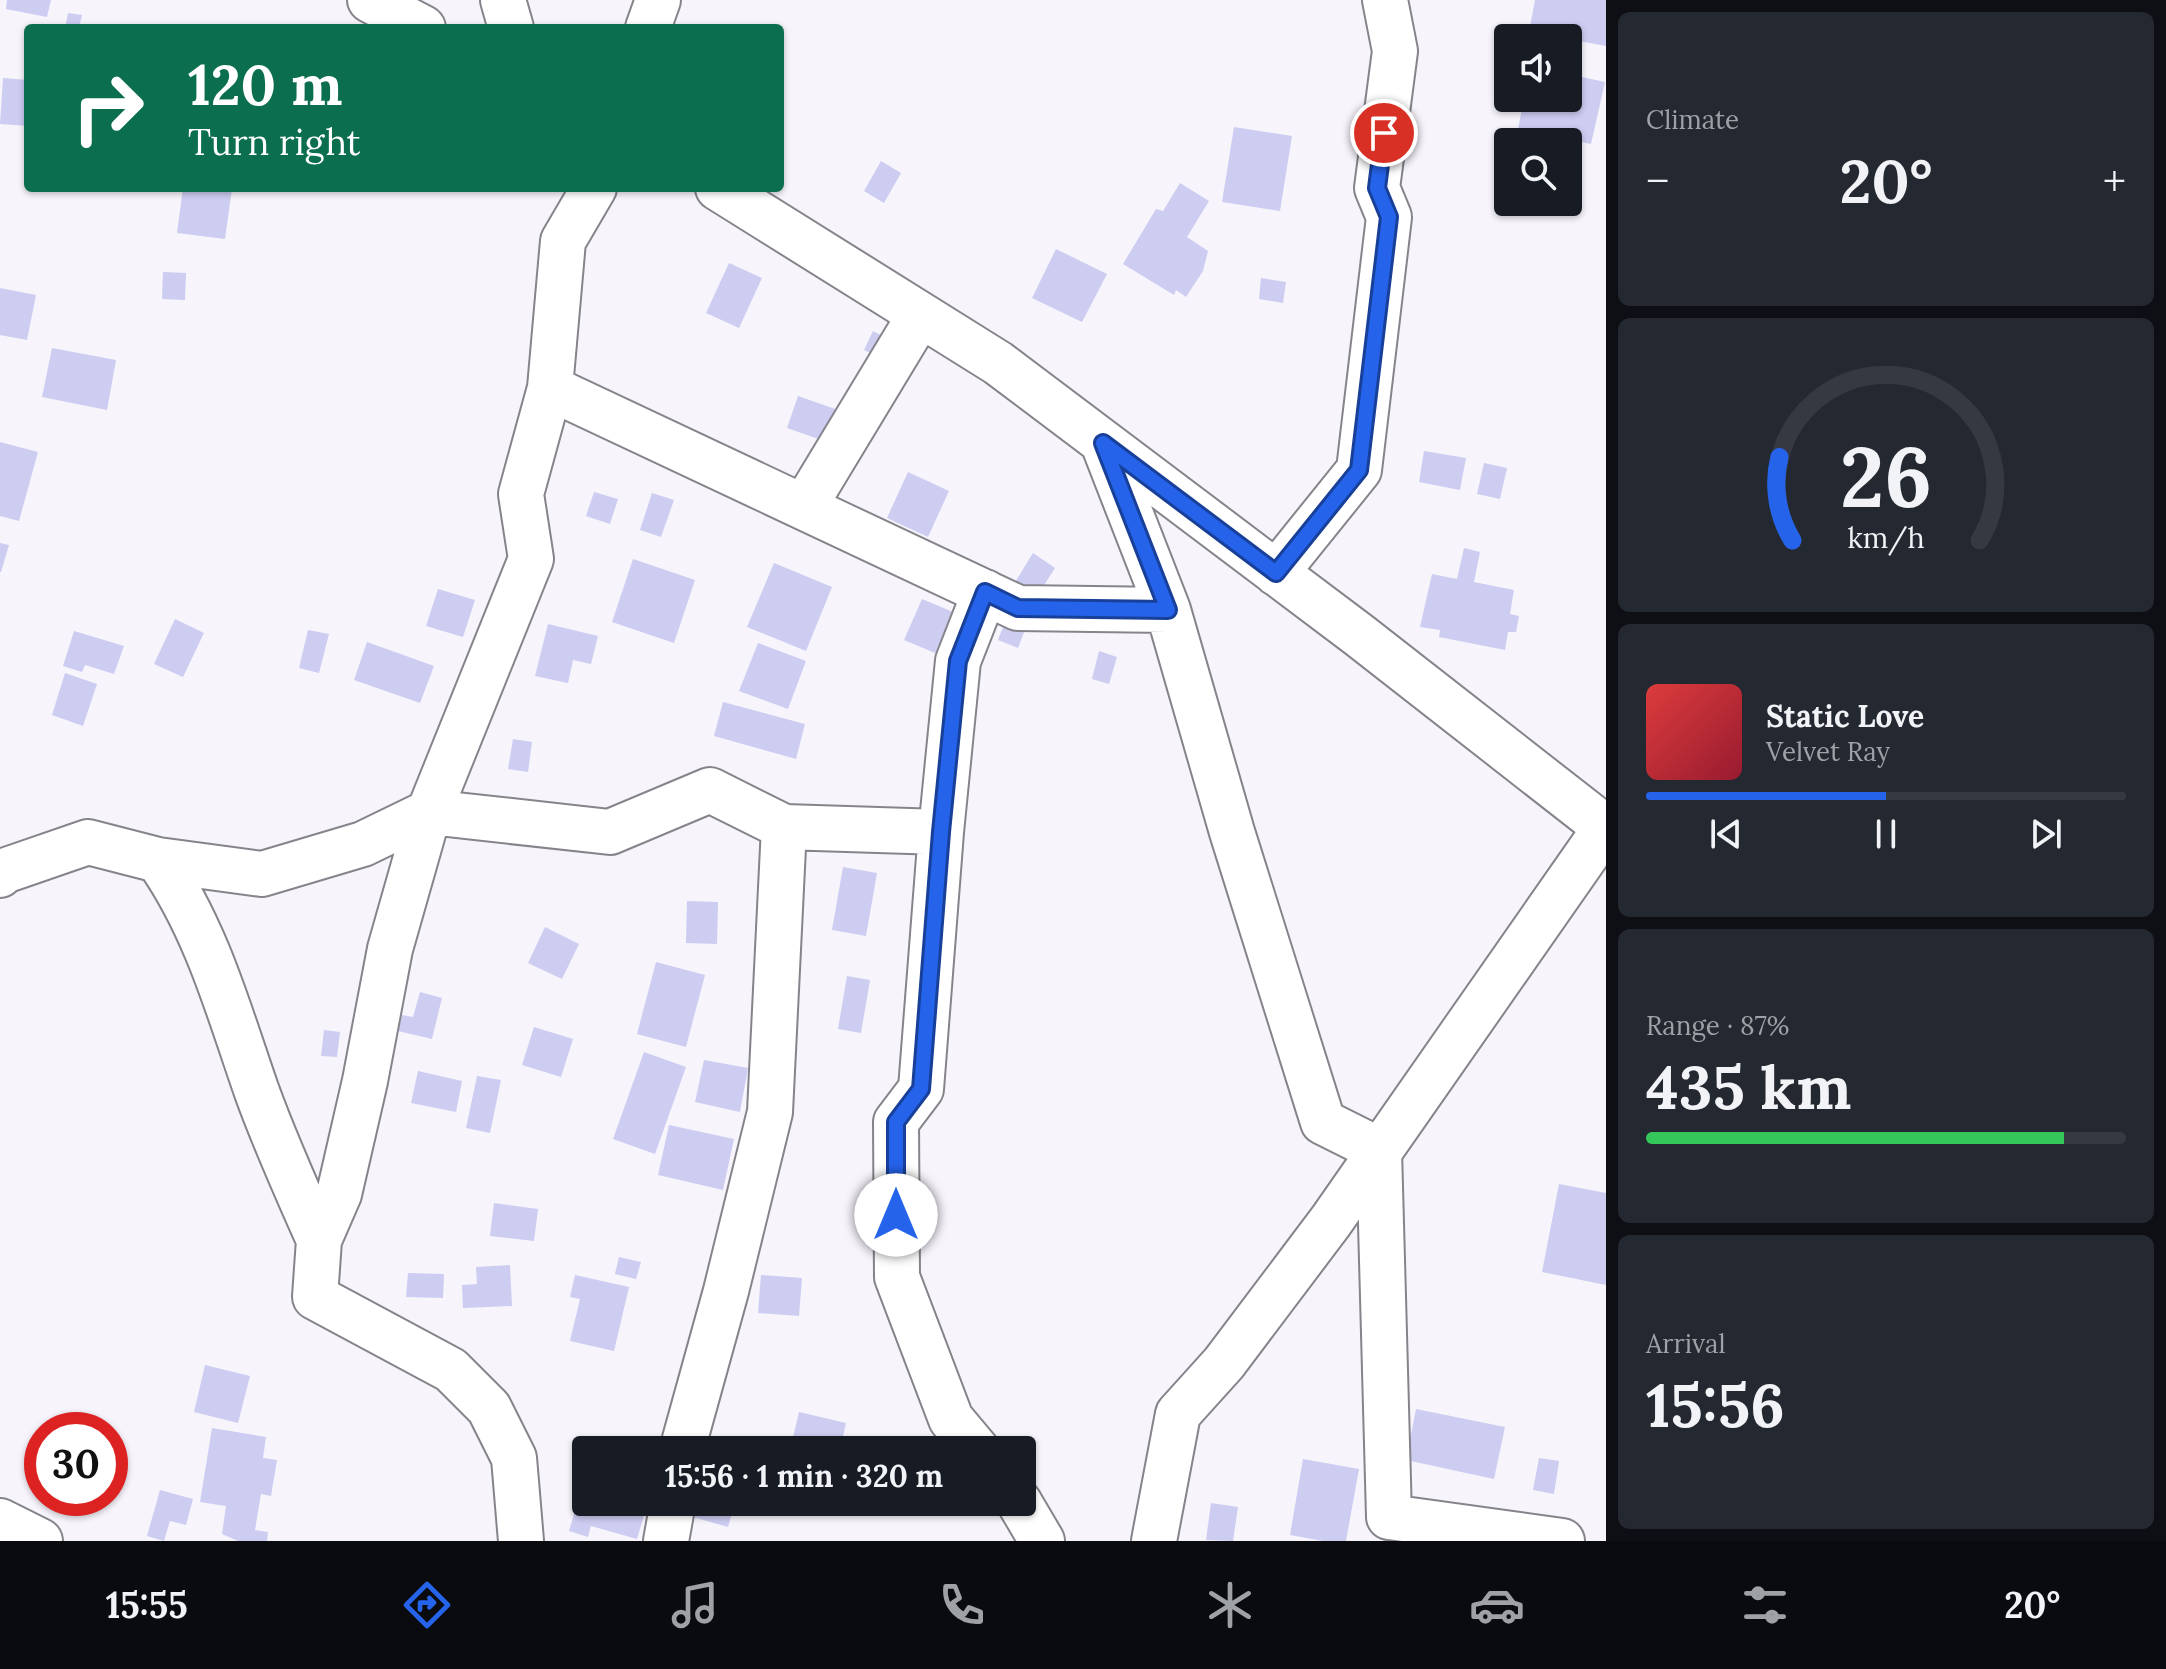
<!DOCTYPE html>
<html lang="en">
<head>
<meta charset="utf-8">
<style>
	:root { --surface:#171b24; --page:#242831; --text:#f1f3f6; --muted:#9ea1a6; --line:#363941; --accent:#2563eb }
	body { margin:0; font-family:Lora,serif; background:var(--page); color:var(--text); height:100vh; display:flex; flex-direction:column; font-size:30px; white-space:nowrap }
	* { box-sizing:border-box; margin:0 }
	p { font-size:26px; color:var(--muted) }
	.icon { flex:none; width:44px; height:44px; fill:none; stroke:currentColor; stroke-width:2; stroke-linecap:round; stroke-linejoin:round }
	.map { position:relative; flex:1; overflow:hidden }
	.side { display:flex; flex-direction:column; gap:12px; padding:12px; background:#0d0f14; width:560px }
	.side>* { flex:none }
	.top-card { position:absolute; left:24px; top:24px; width:760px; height:168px; border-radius:8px; box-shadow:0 2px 6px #0004; background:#0b6e4f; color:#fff; overflow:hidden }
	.buttons { position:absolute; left:1494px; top:24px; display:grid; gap:16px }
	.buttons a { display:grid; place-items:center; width:88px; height:88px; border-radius:8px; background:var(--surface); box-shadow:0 2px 6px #0004; font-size:40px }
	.speed { position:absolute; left:24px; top:1412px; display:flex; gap:16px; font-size:40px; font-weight:700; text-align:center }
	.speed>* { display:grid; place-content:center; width:104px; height:104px; border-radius:50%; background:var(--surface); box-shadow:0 2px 6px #0004; line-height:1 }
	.speed .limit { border:12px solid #d22; background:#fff; color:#111 }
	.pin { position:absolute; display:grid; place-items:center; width:68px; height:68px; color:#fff; margin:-34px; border:4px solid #fff; border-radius:50%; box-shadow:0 2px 8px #0007 }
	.me { position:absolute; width:88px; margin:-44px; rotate:0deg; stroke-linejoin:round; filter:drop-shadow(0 0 6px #0008) }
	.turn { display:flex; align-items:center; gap:28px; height:168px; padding:0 32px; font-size:36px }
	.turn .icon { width:104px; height:104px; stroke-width:2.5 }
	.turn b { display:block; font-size:56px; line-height:68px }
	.big { font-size:60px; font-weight:800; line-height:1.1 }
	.side .card { flex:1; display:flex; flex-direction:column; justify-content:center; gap:12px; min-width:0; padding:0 28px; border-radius:12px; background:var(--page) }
	.side .dial { align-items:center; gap:0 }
	.dial svg { height:208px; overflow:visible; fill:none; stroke:var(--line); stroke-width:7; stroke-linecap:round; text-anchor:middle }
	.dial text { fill:var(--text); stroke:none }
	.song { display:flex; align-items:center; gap:24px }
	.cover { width:96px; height:96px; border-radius:12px; background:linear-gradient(135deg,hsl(0 70% 55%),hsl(350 70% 35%)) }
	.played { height:8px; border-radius:4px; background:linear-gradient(90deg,var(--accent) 50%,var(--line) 50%) }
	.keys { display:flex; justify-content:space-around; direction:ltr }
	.heat { display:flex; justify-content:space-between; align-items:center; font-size:44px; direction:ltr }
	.charge { height:12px; border-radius:6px; background:linear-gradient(90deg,#34c759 87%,var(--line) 0) }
	.trip { position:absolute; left:572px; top:1436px; width:464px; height:80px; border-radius:8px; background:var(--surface); box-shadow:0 2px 6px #0004; font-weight:800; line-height:80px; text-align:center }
	.menu { display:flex; height:128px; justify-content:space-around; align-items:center; background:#090b0e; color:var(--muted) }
	.menu .icon { width:56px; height:56px }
	.menu .on { color:var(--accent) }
	.menu b { font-size:36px; color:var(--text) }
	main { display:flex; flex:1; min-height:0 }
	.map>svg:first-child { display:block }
	.building { fill:#cccdf1 }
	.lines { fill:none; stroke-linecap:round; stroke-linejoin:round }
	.minor-casing { stroke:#86848b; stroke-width:48 }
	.minor { stroke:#fff; stroke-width:44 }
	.route-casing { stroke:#184099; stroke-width:20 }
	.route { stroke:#2563eb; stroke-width:14 }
</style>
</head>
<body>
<main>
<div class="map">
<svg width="1606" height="1541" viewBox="0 0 1606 1541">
	<rect width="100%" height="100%" fill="#f7f4fc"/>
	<path class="building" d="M 7,0 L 51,0 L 47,17 L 6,9 Z
		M 1535,0 L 1606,0 L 1606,46 L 1529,32 Z
		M 68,13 L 82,15 L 79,28 L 65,28 Z
		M 1568,74 L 1605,82 L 1591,144 L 1518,129 L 1524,98 L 1568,98 Z
		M 3,78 L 28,80 L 28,126 L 0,124 Z
		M 1234,127 L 1292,136 L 1280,211 L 1222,202 Z
		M 881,161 L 901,173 L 884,203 L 864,191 Z
		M 1180,183 L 1209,201 L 1187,237 L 1208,251 L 1203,271 L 1186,297 L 1176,290 L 1174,295 L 1123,264 L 1156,209 L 1163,211 Z
		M 183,188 L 232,189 L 225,239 L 177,233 Z
		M 1056,249 L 1107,274 L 1082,322 L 1032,298 Z
		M 729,263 L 762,278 L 739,328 L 706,313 Z
		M 163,272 L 186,273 L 185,300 L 162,299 Z
		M 1261,278 L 1286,282 L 1283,303 L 1259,299 Z
		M 0,288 L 36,295 L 27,340 L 0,335 Z
		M 873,331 L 889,339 L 880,358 L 864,350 Z
		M 52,348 L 116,360 L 107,410 L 42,397 Z
		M 798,396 L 841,411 L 830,443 L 787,428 Z
		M 0,442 L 38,452 L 19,521 L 0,516 Z
		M 1424,451 L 1466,458 L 1460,490 L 1419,482 Z
		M 1484,463 L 1507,468 L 1500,499 L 1477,494 Z
		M 908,472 L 949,491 L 928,537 L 887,518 Z
		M 594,492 L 618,499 L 610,524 L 586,516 Z
		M 652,493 L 674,500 L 661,537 L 640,530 Z
		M 0,543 L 9,545 L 1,572 L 0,572 Z
		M 1464,548 L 1480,552 L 1474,582 L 1514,590 L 1510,614 L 1519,616 L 1516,632 L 1508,632 L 1505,650 L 1439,637 L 1440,630 L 1420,627 L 1432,574 L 1457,579 Z
		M 1033,553 L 1055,568 L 1036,598 L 1014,584 Z
		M 633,559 L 695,580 L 674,643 L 612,622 Z
		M 774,563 L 832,587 L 806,651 L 747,627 Z
		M 438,589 L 475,600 L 463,637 L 426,626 Z
		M 922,599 L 953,612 L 935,653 L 904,640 Z
		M 175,619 L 204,633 L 183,677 L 154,664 Z
		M 1006,619 L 1026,627 L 1018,648 L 998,640 Z
		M 548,624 L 598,636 L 591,664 L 573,660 L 568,683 L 535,676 Z
		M 308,630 L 329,634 L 319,673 L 299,668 Z
		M 74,631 L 124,646 L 114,674 L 85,665 L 82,672 L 63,666 Z
		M 367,642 L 434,666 L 420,703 L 354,680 Z
		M 758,643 L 806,661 L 788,709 L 739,691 Z
		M 1099,651 L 1117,657 L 1109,684 L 1092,679 Z
		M 65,673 L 97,684 L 83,726 L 52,715 Z
		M 723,702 L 805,724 L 796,759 L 714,736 Z
		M 513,739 L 532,742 L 528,772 L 508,769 Z
		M 843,867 L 877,873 L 866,936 L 832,930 Z
		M 687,901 L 718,902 L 717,944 L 686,943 Z
		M 545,927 L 579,944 L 562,979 L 528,963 Z
		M 656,962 L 705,975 L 686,1047 L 637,1034 Z
		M 847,976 L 870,980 L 861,1033 L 838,1029 Z
		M 420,992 L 442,998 L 432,1039 L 398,1031 L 402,1015 L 413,1017 Z
		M 534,1027 L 573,1039 L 561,1077 L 522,1065 Z
		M 324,1030 L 340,1032 L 337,1057 L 321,1056 Z
		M 644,1052 L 686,1067 L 655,1154 L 613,1139 Z
		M 704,1060 L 748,1068 L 740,1112 L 695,1102 Z
		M 418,1071 L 462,1081 L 456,1112 L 411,1103 Z
		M 477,1076 L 501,1080 L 490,1133 L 466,1128 Z
		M 669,1125 L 734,1139 L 723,1190 L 658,1175 Z
		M 1559,1184 L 1606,1193 L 1606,1285 L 1542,1272 Z
		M 494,1203 L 538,1209 L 534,1241 L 490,1236 Z
		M 619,1257 L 641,1262 L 636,1279 L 615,1274 Z
		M 510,1265 L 512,1306 L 463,1308 L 462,1285 L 477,1284 L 476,1267 Z
		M 408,1273 L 444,1274 L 443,1298 L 406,1297 Z
		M 575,1275 L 629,1287 L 614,1351 L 570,1341 L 580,1299 L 570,1297 Z
		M 761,1275 L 802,1278 L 799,1316 L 758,1313 Z
		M 205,1365 L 250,1376 L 238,1423 L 194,1412 Z
		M 1416,1409 L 1505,1427 L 1494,1479 L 1406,1460 Z
		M 799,1412 L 846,1423 L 840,1450 L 790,1450 Z
		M 212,1428 L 266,1437 L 263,1458 L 277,1460 L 271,1496 L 261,1494 L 255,1530 L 268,1532 L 267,1541 L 238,1541 L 222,1534 L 226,1506 L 200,1502 Z
		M 1539,1458 L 1559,1461 L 1554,1494 L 1533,1490 Z
		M 1303,1459 L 1359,1469 L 1346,1541 L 1323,1541 L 1290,1535 Z
		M 585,1476 L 586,1502 L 648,1502 L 637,1539 L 591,1526 L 588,1537 L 569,1531 Z
		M 160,1490 L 193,1499 L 186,1525 L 170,1521 L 164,1541 L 147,1536 Z
		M 690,1502 L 735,1502 L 728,1527 L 686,1515 Z
		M 1211,1503 L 1238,1507 L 1233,1541 L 1206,1540 Z"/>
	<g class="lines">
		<g class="minor-casing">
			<path id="minor" d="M 370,0 L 423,28
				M 503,0 L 511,28
				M 648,28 L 658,0
				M 594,188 L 563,241 L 550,388 L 1018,608 L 1168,610
				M 718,188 L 998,363 L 1359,635 L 1606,828
				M 550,388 L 521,494 L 531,559 L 429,812 L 610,832 L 710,790 L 784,827 L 941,832 L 958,661 L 985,592
				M 1103,443 L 1168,610 L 1232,832 L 1323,1122 L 1379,1150 L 1389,1517
				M 804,507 L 920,315
				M 1276,573 L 1359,470 L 1389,217 L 1377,188 L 1395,51 L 1385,0
				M 429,812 L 390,949 L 365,1081 L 339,1194 L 319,1240 L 315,1297 L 451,1370 L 489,1408 L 514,1458 L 521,1541
				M 941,832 L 921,1089 L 896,1122 L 897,1277 L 951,1419 L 977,1450
				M 158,860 C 207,930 229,1012 257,1092 C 275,1142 297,1191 319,1240
				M 0,875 L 4,871 L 88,842 L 158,860 L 262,874 L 363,844 L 429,812
				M 682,1450 L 726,1291 L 770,1112 L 784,827
				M 1019,1502 L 1042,1541
				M 1389,1517 L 1562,1541
				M 0,1521 L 40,1541
				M 666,1541 L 673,1502
				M 1154,1541 L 1178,1414 L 1224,1363 L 1331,1221 L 1606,827"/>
		</g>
		<use href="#minor" class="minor"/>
	</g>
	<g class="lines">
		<g class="route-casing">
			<path id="route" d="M 896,1215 L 896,1122 L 921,1089 L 941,832 L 958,661 L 985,592 L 1018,608 L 1168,610 L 1103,443 L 1276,573 L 1359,470 L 1389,217 L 1377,188 L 1384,133"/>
		</g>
		<use href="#route" class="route"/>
	</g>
</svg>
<div class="buttons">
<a><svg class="icon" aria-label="sound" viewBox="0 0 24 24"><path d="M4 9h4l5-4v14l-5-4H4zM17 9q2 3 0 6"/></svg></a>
<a><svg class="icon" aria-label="search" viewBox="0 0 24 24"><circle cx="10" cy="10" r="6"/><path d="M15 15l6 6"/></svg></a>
</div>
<div class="speed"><div class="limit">30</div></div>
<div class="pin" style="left:1384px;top:133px;background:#d93025"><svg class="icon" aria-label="arrive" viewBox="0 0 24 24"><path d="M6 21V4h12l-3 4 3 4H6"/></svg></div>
<svg class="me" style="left:896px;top:1215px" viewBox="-20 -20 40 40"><circle r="19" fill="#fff"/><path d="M0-13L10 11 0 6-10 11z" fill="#2563eb"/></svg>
<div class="trip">15:56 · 1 min · 320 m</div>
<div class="top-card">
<div class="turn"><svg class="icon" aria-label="right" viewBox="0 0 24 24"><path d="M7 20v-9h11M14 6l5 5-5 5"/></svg><div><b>120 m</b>Turn right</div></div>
</div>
</div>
<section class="side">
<div class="card"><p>Climate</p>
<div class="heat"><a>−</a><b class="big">20°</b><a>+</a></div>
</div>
<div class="card dial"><svg viewBox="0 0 100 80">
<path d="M14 69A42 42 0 1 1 86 69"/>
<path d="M14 69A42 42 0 0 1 9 37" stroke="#2563eb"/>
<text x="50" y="56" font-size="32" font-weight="700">26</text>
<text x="50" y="72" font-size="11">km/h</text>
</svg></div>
<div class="card">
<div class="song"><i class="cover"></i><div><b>Static Love</b><p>Velvet Ray</p></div></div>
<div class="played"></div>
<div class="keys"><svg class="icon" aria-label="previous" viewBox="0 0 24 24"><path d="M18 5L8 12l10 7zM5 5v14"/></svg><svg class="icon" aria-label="pause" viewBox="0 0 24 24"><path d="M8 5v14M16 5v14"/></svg><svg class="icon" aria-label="next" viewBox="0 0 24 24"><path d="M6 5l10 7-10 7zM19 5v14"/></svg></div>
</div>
<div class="card"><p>Range · 87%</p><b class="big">435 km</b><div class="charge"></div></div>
<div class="card"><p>Arrival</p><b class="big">15:56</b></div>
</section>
</main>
<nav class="menu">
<b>15:55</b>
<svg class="icon on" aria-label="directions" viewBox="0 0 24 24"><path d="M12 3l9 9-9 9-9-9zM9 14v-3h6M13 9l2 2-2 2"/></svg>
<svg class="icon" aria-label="music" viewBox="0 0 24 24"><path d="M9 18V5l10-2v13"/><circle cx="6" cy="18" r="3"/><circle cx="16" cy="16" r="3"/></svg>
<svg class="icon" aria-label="phone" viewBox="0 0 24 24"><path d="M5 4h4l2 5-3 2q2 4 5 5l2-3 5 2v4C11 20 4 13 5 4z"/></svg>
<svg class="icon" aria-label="climate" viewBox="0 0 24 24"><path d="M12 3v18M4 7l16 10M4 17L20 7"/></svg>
<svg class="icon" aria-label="car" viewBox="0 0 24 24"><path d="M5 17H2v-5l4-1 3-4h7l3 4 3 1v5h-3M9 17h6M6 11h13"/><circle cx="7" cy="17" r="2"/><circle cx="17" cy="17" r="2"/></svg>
<svg class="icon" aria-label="filters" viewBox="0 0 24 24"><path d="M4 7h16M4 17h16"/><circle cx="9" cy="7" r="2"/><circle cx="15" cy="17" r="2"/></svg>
<b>20°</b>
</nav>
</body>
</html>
